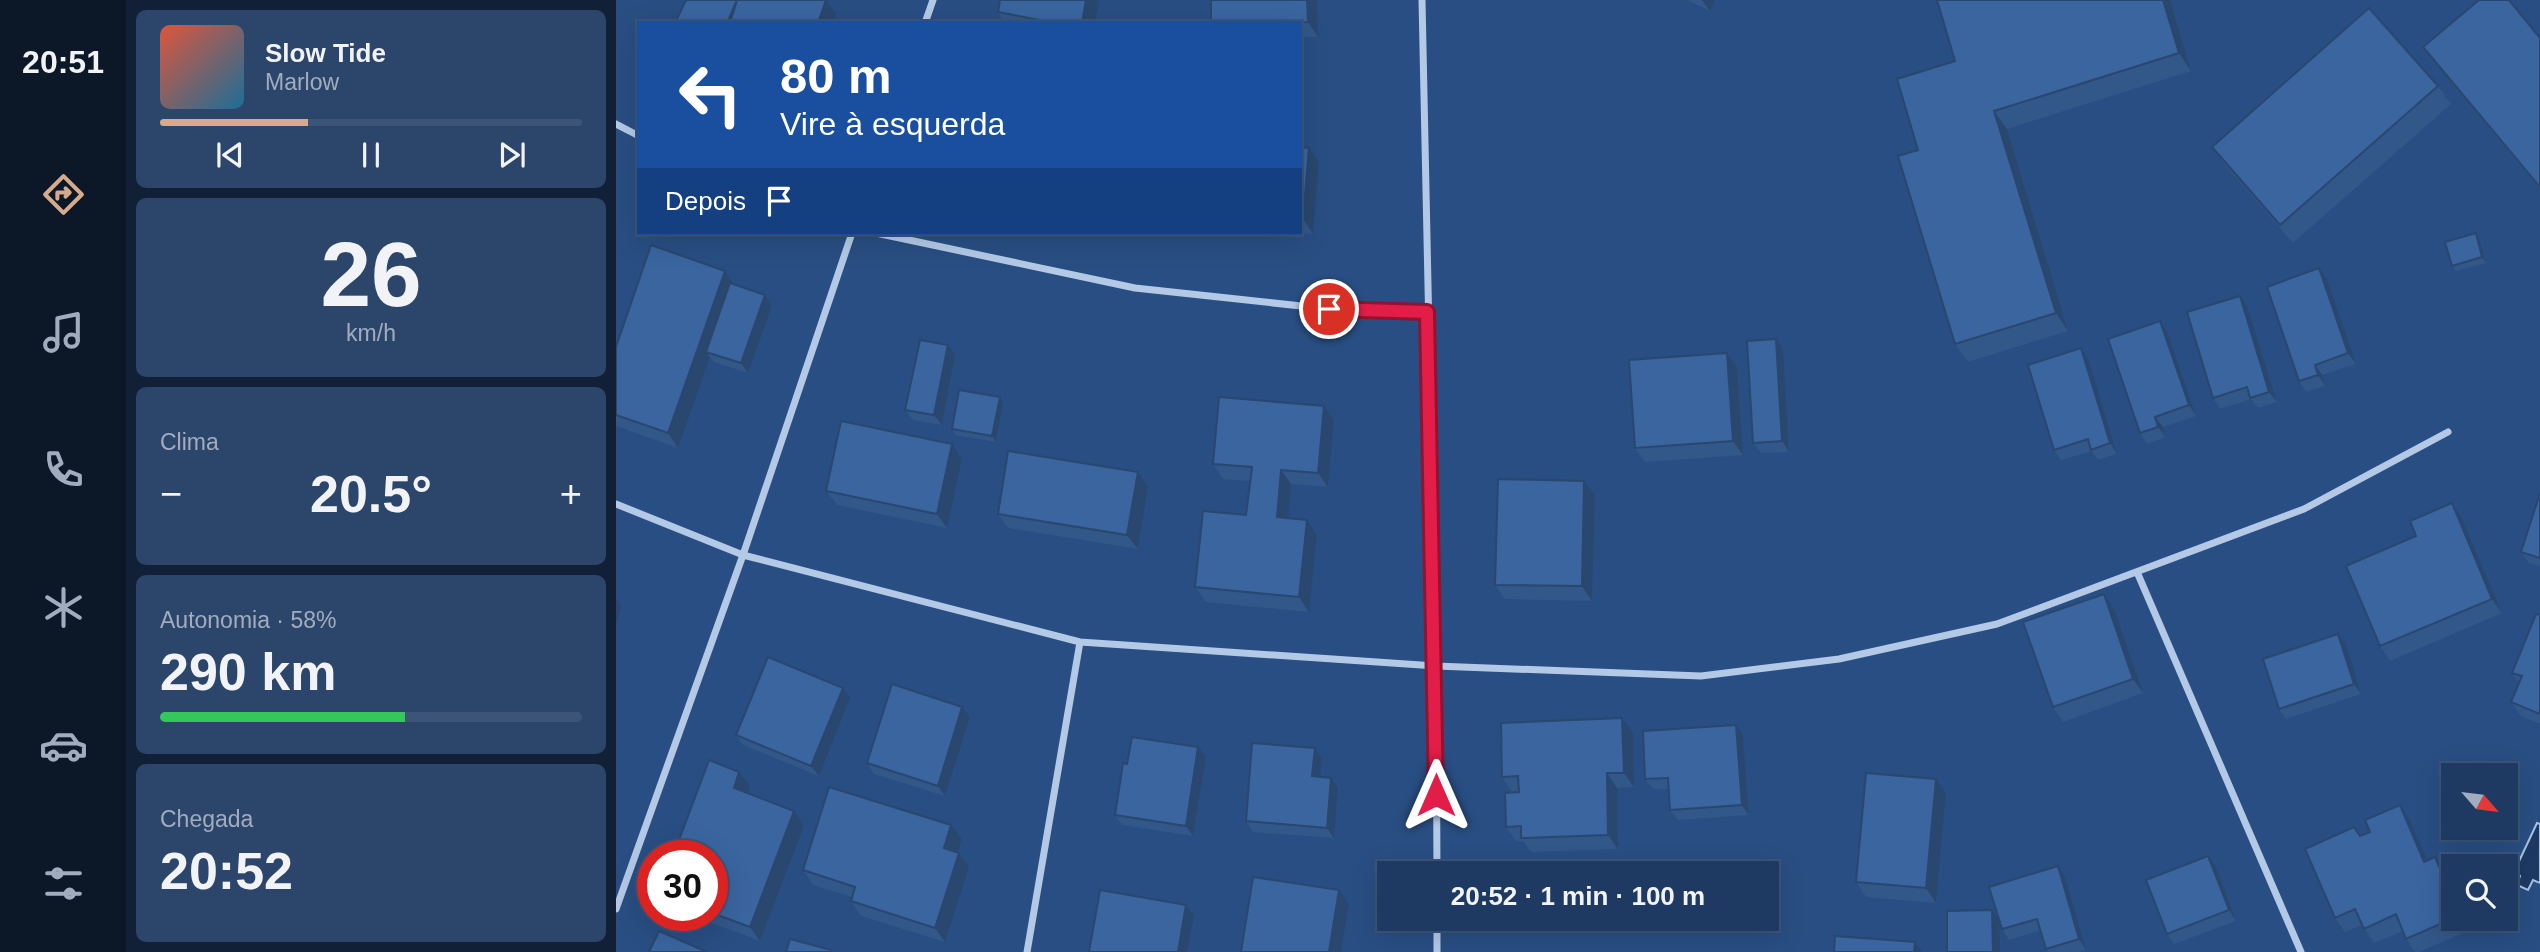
<!DOCTYPE html>
<html lang="pt">
<head>
<meta charset="utf-8">
<style>
	:root { --surface:#1f3a62; --page:#2c456b; --text:#f1f3f6; --muted:#a1adbe; --line:#3c5477; --accent:#d6ab8b }
	body { margin:0; font-family:Arial,sans-serif; background:var(--page); color:var(--text); height:100vh; display:flex; flex-direction:column; font-size:26px; white-space:nowrap }
	* { box-sizing:border-box; margin:0 }
	p { font-size:23px; color:var(--muted) }
	.icon { flex:none; width:38px; height:38px; fill:none; stroke:currentColor; stroke-width:2; stroke-linecap:round; stroke-linejoin:round }
	.map { position:relative; flex:1; overflow:hidden }
	.panel { display:flex; flex-direction:column; gap:10px; padding:10px; background:#112036; width:490px }
	.panel>* { flex:none }
	.banner { position:absolute; left:21px; top:21px; width:665px; height:214px; border-radius:0px; box-shadow:0 7px 28px #0002,0 0 0 2px var(--line); background:#1a4fa0; color:#fff; overflow:hidden }
	.needle { width:46px; rotate:118deg }
	.controls { position:absolute; left:1825px; top:763px; display:grid; gap:14px }
	.controls a { display:grid; place-items:center; width:77px; height:77px; border-radius:0px; background:var(--surface); box-shadow:0 7px 28px #0002,0 0 0 2px var(--line); font-size:35px }
	.speed { position:absolute; left:21px; top:840px; display:flex; gap:14px; font-size:35px; font-weight:700; text-align:center }
	.speed>* { display:grid; place-content:center; width:91px; height:91px; border-radius:50%; background:var(--surface); box-shadow:0 7px 28px #0002,0 0 0 2px var(--line); line-height:1 }
	.speed .limit { border:10px solid #d22; background:#fff; color:#111 }
	.pin { position:absolute; display:grid; place-items:center; width:60px; height:60px; color:#fff; margin:-30px; border:4px solid #fff; border-radius:50%; box-shadow:0 2px 7px #0007 }
	.me { position:absolute; width:77px; margin:-38px; rotate:0deg; stroke-linejoin:round; filter:drop-shadow(0 0 5px #0008) }
	.turn { display:flex; align-items:center; gap:24px; height:147px; padding:0 28px; font-size:32px }
	.turn .icon { width:91px; height:91px; stroke-width:2.5 }
	.turn b { display:block; font-size:49px; line-height:60px }
	.then { display:flex; align-items:center; height:66px; padding:0 28px; background:#0003; gap:14px; font-size:26px }
	.big { font-size:52px; font-weight:800; line-height:1.1 }
	.panel .widget { flex:1; display:flex; flex-direction:column; justify-content:center; gap:10px; min-width:0; padding:0 24px; border-radius:10px; background:var(--page) }
	.panel .dial { align-items:center; gap:0 }
	.dial b { font-size:91px; line-height:1 }
	.song { display:flex; align-items:center; gap:21px }
	.cover { width:84px; height:84px; border-radius:10px; background:linear-gradient(135deg,hsl(10 70% 55%),hsl(200 70% 35%)) }
	.played { height:7px; border-radius:4px; background:linear-gradient(90deg,var(--accent) 35%,var(--line) 35%) }
	.keys { display:flex; justify-content:space-around; direction:ltr }
	.heat { display:flex; justify-content:space-between; align-items:center; font-size:38px; direction:ltr }
	.charge { height:10px; border-radius:5px; background:linear-gradient(90deg,#34c759 58%,var(--line) 0) }
	.trip { position:absolute; left:761px; top:861px; width:402px; height:70px; border-radius:0px; background:var(--surface); box-shadow:0 7px 28px #0002,0 0 0 2px var(--line); font-weight:800; line-height:70px; text-align:center }
	main { display:flex; flex:1; min-height:0 }
	.dock { display:flex; flex-direction:column; width:126px; justify-content:space-around; align-items:center; background:#0c1727; color:var(--muted) }
	.dock .icon { width:49px; height:49px }
	.dock .active { color:var(--accent) }
	.dock b { font-size:32px; color:var(--text) }
	.map>svg:first-child { display:block }
	.water { fill:#1d3a64; stroke:#a7c3e6; stroke-width:2 }
	.lines { fill:none; stroke-linecap:round; stroke-linejoin:round }
	.minor { stroke:#b3c9e6; stroke-width:7 }
	.wall { fill:#325789 }
	.shaded-wall { fill:#29476f }
	.building { fill:#3a659f; stroke:#29476f; stroke-width:2 }
	.route-casing { stroke:#92132f; stroke-width:18 }
	.route { stroke:#e11d48; stroke-width:12 }
</style>
</head>
<body>
<main>
<nav class="dock">
<b>20:51</b>
<svg class="icon active" aria-label="directions" viewBox="0 0 24 24"><path d="M12 3l9 9-9 9-9-9zM9 14v-3h6M13 9l2 2-2 2"/></svg>
<svg class="icon" aria-label="music" viewBox="0 0 24 24"><path d="M9 18V5l10-2v13"/><circle cx="6" cy="18" r="3"/><circle cx="16" cy="16" r="3"/></svg>
<svg class="icon" aria-label="phone" viewBox="0 0 24 24"><path d="M5 4h4l2 5-3 2q2 4 5 5l2-3 5 2v4C11 20 4 13 5 4z"/></svg>
<svg class="icon" aria-label="climate" viewBox="0 0 24 24"><path d="M12 3v18M4 7l16 10M4 17L20 7"/></svg>
<svg class="icon" aria-label="car" viewBox="0 0 24 24"><path d="M5 17H2v-5l4-1 3-4h7l3 4 3 1v5h-3M9 17h6M6 11h13"/><circle cx="7" cy="17" r="2"/><circle cx="17" cy="17" r="2"/></svg>
<svg class="icon" aria-label="filters" viewBox="0 0 24 24"><path d="M4 7h16M4 17h16"/><circle cx="9" cy="7" r="2"/><circle cx="15" cy="17" r="2"/></svg>
</nav>
<section class="panel">
<div class="widget">
<div class="song"><i class="cover"></i><div><b>Slow Tide</b><p>Marlow</p></div></div>
<div class="played"></div>
<div class="keys"><svg class="icon" aria-label="previous" viewBox="0 0 24 24"><path d="M18 5L8 12l10 7zM5 5v14"/></svg><svg class="icon" aria-label="pause" viewBox="0 0 24 24"><path d="M8 5v14M16 5v14"/></svg><svg class="icon" aria-label="next" viewBox="0 0 24 24"><path d="M6 5l10 7-10 7zM19 5v14"/></svg></div>
</div>
<div class="widget dial"><b>26</b><p>km/h</p></div>
<div class="widget"><p>Clima</p>
<div class="heat"><a>−</a><b class="big">20.5°</b><a>+</a></div>
</div>
<div class="widget"><p>Autonomia · 58%</p><b class="big">290 km</b><div class="charge"></div></div>
<div class="widget"><p>Chegada</p><b class="big">20:52</b></div>
</section>
<div class="map">
<svg width="1924" height="952" viewBox="0 0 1924 952">
	<rect width="100%" height="100%" fill="#294e83"/>
	<path class="water" d="M 1921,823 L 1924,824 L 1924,883 L 1917,880 L 1912,890 L 1901,885 L 1904,876 L 1898,872 Z"/>
	<g class="lines">
		<path class="minor" d="M 806,0 L 820,666 L 821,873
			M 309,23 L 317,0
			M 0,124 L 23,136
			M 260,233 L 519,288 L 713,309 L 811,312
			M 0,504 L 127,555 L 464,642 L 820,666 L 1085,676 L 1223,659 L 1381,624 L 1688,509 L 1832,432
			M 1521,572 L 1685,952
			M 0,909 L 127,555 L 236,233
			M 821,919 L 821,952
			M 411,952 L 464,642"/>
	</g>
	<path class="wall" d="M 384,0 L 483,0 L 479,23 L 389,23 L 382,12 Z
		M 595,0 L 701,0 L 702,37 L 684,37 L 684,23 L 595,23 Z
		M 1071,0 L 1099,0 L 1094,11 Z
		M 1321,0 L 1554,0 L 1575,71 L 1391,129 L 1452,331 L 1352,362 L 1339,344 L 1302,150 L 1339,61 Z
		M 1924,38 L 1924,189 L 1818,62 L 1807,47 Z
		M 1822,86 L 1835,104 L 1677,243 L 1609,165 L 1596,147 Z
		M 684,147 L 693,148 L 703,162 L 697,234 L 681,233 L 684,233 Z
		M 1863,239 L 1870,263 L 1840,271 L 1836,266 Z
		M 1703,268 L 1711,279 L 1740,364 L 1706,375 L 1709,386 L 1690,392 L 1683,381 Z
		M 118,285 L 149,295 L 156,306 L 132,373 L 98,362 L 94,357 L 62,448 L 0,426 L 0,347 Z
		M 1624,296 L 1631,306 L 1661,402 L 1642,408 L 1635,399 L 1604,409 L 1597,398 Z
		M 1544,321 L 1551,331 L 1580,416 L 1547,427 L 1550,437 L 1531,444 L 1524,433 Z
		M 1465,348 L 1472,358 L 1501,454 L 1482,460 L 1476,451 L 1445,460 L 1438,450 Z
		M 1167,349 L 1173,452 L 1145,453 L 1137,443 Z
		M 1111,353 L 1121,367 L 1127,455 L 1029,462 L 1019,448 Z
		M 339,355 L 326,425 L 297,420 L 289,410 Z
		M 387,402 L 380,442 L 339,435 L 336,429 Z
		M 708,406 L 718,420 L 712,487 L 675,484 L 672,518 L 691,520 L 701,535 L 693,612 L 590,602 L 579,587 L 630,515 L 634,481 L 607,479 L 597,464 Z
		M 336,444 L 346,459 L 331,528 L 221,505 L 210,491 Z
		M 522,472 L 532,487 L 522,549 L 392,528 L 382,514 Z
		M 968,481 L 979,495 L 976,601 L 889,599 L 879,585 Z
		M 1924,493 L 1924,566 L 1913,563 L 1905,552 Z
		M 1836,503 L 1846,518 L 1886,613 L 1774,661 L 1764,646 L 1800,536 Z
		M 1498,609 L 1527,693 L 1447,722 L 1437,707 Z
		M 1924,615 L 1924,724 L 1905,716 L 1895,702 L 1903,683 L 1896,673 Z
		M 1730,644 L 1745,694 L 1670,719 L 1663,709 Z
		M 234,698 L 203,776 L 127,745 L 120,735 Z
		M 354,717 L 329,796 L 258,774 L 251,763 Z
		M 1017,733 L 1018,787 L 1001,788 L 1002,849 L 915,852 L 907,841 L 900,841 L 890,827 L 903,791 L 896,792 L 886,777 Z
		M 1127,735 L 1133,815 L 1062,820 L 1054,810 L 1053,789 L 1037,789 L 1029,779 Z
		M 590,757 L 577,836 L 506,825 L 499,815 L 511,764 Z
		M 706,759 L 704,777 L 722,788 L 718,838 L 637,832 L 630,821 Z
		M 134,786 L 131,794 L 188,826 L 144,941 L 75,915 L 96,915 L 96,856 Z
		M 1330,793 L 1320,903 L 1250,897 L 1240,882 Z
		M 1784,805 L 1794,820 L 1811,860 L 1819,857 L 1829,871 L 1838,891 L 1838,919 L 1849,919 L 1854,930 L 1803,952 L 1799,952 L 1790,939 L 1787,931 L 1758,943 L 1746,925 L 1729,932 L 1719,918 L 1744,836 L 1754,832 Z
		M 346,840 L 342,852 L 353,867 L 329,942 L 245,916 L 235,901 L 236,897 L 197,885 L 187,870 Z
		M 1592,856 L 1600,866 L 1620,921 L 1558,944 L 1551,934 Z
		M 1442,866 L 1449,876 L 1470,950 L 1463,952 L 1432,952 L 1430,949 L 1425,930 L 1393,940 L 1386,929 L 1383,920 Z"/>
	<path class="shaded-wall" d="M 210,0 L 220,14 L 217,23 L 202,23 Z
		M 470,0 L 483,0 L 479,23 L 466,23 Z
		M 691,0 L 701,0 L 702,37 L 692,22 Z
		M 1086,0 L 1099,0 L 1094,11 Z
		M 1547,0 L 1554,0 L 1575,71 L 1563,53 Z
		M 1378,111 L 1391,129 L 1452,331 L 1440,313 Z
		M 693,148 L 703,162 L 697,234 L 687,219 Z
		M 1860,233 L 1863,239 L 1870,263 L 1866,257 Z
		M 1703,268 L 1711,279 L 1740,364 L 1732,353 Z
		M 109,271 L 119,286 L 90,352 L 94,357 L 62,448 L 52,433 Z
		M 149,295 L 156,306 L 132,373 L 125,363 Z
		M 1624,296 L 1631,306 L 1661,402 L 1653,392 Z
		M 1544,321 L 1551,331 L 1580,416 L 1573,405 Z
		M 1160,339 L 1167,349 L 1173,452 L 1166,441 Z
		M 332,345 L 339,355 L 326,425 L 318,415 Z
		M 1465,348 L 1472,358 L 1501,454 L 1494,443 Z
		M 1111,353 L 1121,367 L 1127,455 L 1117,441 Z
		M 1699,365 L 1706,375 L 1709,386 L 1702,375 Z
		M 384,397 L 387,402 L 380,442 L 376,436 Z
		M 708,406 L 718,420 L 712,487 L 702,473 Z
		M 1539,417 L 1547,427 L 1550,437 L 1542,427 Z
		M 336,444 L 346,459 L 331,528 L 321,514 Z
		M 665,470 L 675,484 L 671,532 L 661,517 Z
		M 522,472 L 532,487 L 522,549 L 511,535 Z
		M 968,481 L 979,495 L 976,601 L 966,586 Z
		M 1836,503 L 1846,518 L 1886,613 L 1876,599 Z
		M 691,520 L 701,535 L 693,612 L 683,597 Z
		M 1488,594 L 1498,609 L 1527,693 L 1517,679 Z
		M 0,599 L 5,606 L 0,623 Z
		M 1722,634 L 1730,644 L 1745,694 L 1738,684 Z
		M 227,688 L 234,698 L 203,776 L 195,766 Z
		M 346,707 L 354,717 L 329,796 L 322,786 Z
		M 1006,718 L 1017,733 L 1018,787 L 1008,773 Z
		M 1120,725 L 1127,735 L 1133,815 L 1126,805 Z
		M 582,747 L 590,757 L 577,836 L 570,826 Z
		M 699,748 L 706,759 L 703,787 L 696,776 Z
		M 123,772 L 134,786 L 128,803 L 118,788 Z
		M 991,773 L 1001,788 L 1002,849 L 992,835 Z
		M 715,778 L 722,788 L 718,838 L 711,828 Z
		M 1320,779 L 1330,793 L 1320,903 L 1310,888 Z
		M 1784,805 L 1794,820 L 1818,876 L 1808,862 Z
		M 178,811 L 188,826 L 144,941 L 134,927 Z
		M 335,825 L 346,840 L 338,863 L 328,848 Z
		M 343,853 L 353,867 L 329,942 L 319,928 Z
		M 1592,856 L 1600,866 L 1620,921 L 1613,910 Z
		M 1819,857 L 1829,871 L 1838,891 L 1838,900 Z
		M 1442,866 L 1449,876 L 1470,950 L 1463,939 Z
		M 723,890 L 733,904 L 725,952 L 713,952 Z
		M 570,905 L 578,915 L 571,952 L 562,952 Z
		M 1376,910 L 1383,920 L 1384,952 L 1377,952 Z
		M 1846,919 L 1849,919 L 1854,930 Z
		M 1299,942 L 1306,952 L 1298,952 Z"/>
	<path class="building" d="M 70,0 L 121,0 L 111,23 L 59,23 Z
		M 121,0 L 210,0 L 202,23 L 114,23 Z
		M 384,0 L 470,0 L 466,23 L 439,23 L 382,12 Z
		M 595,0 L 691,0 L 692,22 L 595,23 Z
		M 1321,0 L 1547,0 L 1563,53 L 1378,111 L 1440,313 L 1339,344 L 1282,156 L 1302,150 L 1281,79 L 1339,61 Z
		M 1863,0 L 1893,0 L 1924,38 L 1924,187 L 1807,47 Z
		M 1753,8 L 1822,86 L 1664,225 L 1596,147 Z
		M 684,147 L 693,148 L 687,219 L 684,219 Z
		M 1860,233 L 1866,257 L 1836,266 L 1829,242 Z
		M 35,245 L 109,271 L 52,433 L 0,415 L 0,347 Z
		M 1703,268 L 1732,353 L 1699,365 L 1702,375 L 1683,381 L 1651,287 Z
		M 114,283 L 149,295 L 125,363 L 90,352 Z
		M 1624,296 L 1653,392 L 1634,398 L 1631,387 L 1597,398 L 1571,312 Z
		M 1544,321 L 1573,405 L 1539,417 L 1542,427 L 1524,433 L 1492,339 Z
		M 1160,339 L 1166,441 L 1137,443 L 1131,341 Z
		M 304,340 L 332,345 L 318,415 L 289,410 Z
		M 1465,348 L 1494,443 L 1475,450 L 1472,439 L 1438,450 L 1412,365 Z
		M 1111,353 L 1117,441 L 1019,448 L 1013,360 Z
		M 343,390 L 384,397 L 376,436 L 336,429 Z
		M 603,397 L 708,406 L 702,473 L 665,470 L 661,517 L 691,520 L 683,597 L 579,587 L 587,511 L 630,515 L 636,467 L 597,464 Z
		M 225,421 L 336,444 L 321,514 L 210,491 Z
		M 392,451 L 522,472 L 511,535 L 382,514 Z
		M 882,479 L 968,481 L 966,586 L 879,585 Z
		M 1924,493 L 1924,558 L 1905,552 Z
		M 1836,503 L 1876,599 L 1764,646 L 1730,566 L 1800,536 L 1794,521 Z
		M 1488,594 L 1517,679 L 1437,707 L 1407,622 Z
		M 1920,614 L 1924,615 L 1924,714 L 1895,702 L 1906,676 L 1896,673 Z
		M 1722,634 L 1738,684 L 1663,709 L 1647,659 Z
		M 152,657 L 227,688 L 195,766 L 120,735 Z
		M 276,684 L 346,707 L 322,786 L 251,763 Z
		M 1006,718 L 1008,773 L 991,773 L 992,835 L 905,838 L 905,826 L 890,827 L 889,793 L 903,792 L 902,776 L 886,777 L 885,723 Z
		M 1120,725 L 1126,805 L 1054,810 L 1052,778 L 1029,779 L 1027,731 Z
		M 516,737 L 582,747 L 570,826 L 499,815 L 507,763 L 511,764 Z
		M 636,743 L 699,748 L 696,776 L 715,778 L 711,828 L 630,821 Z
		M 93,760 L 123,772 L 118,788 L 178,811 L 134,927 L 96,913 L 96,856 L 57,856 Z
		M 1250,773 L 1320,779 L 1310,888 L 1240,882 Z
		M 213,787 L 335,825 L 328,848 L 343,853 L 319,928 L 235,901 L 239,887 L 187,870 Z
		M 1784,805 L 1808,862 L 1819,857 L 1838,900 L 1838,918 L 1790,939 L 1780,914 L 1748,929 L 1739,909 L 1719,918 L 1689,849 L 1738,827 L 1744,836 L 1754,832 L 1749,820 Z
		M 1592,856 L 1613,910 L 1551,934 L 1530,880 Z
		M 1442,866 L 1463,939 L 1430,949 L 1421,919 L 1386,929 L 1373,887 Z
		M 637,877 L 723,890 L 713,952 L 625,952 Z
		M 484,890 L 570,905 L 562,952 L 473,952 Z
		M 1376,910 L 1377,952 L 1331,952 L 1331,911 Z
		M 43,931 L 91,952 L 33,952 Z
		M 1219,936 L 1299,942 L 1298,952 L 1218,952 Z
		M 174,939 L 215,950 L 215,952 L 170,952 Z"/>
	<g class="lines">
		<g class="route-casing">
			<path id="route" d="M 713,309 L 811,312 L 820,795"/>
		</g>
		<use href="#route" class="route"/>
	</g>
</svg>
<div class="controls">
<a><svg class="needle" viewBox="-14 -14 28 28"><path d="M0-13l5 13h-10z" fill="#e53935"/><path d="M0 13l5-13h-10z" fill="#a1adbe"/></svg></a>
<a><svg class="icon" aria-label="search" viewBox="0 0 24 24"><circle cx="10" cy="10" r="6"/><path d="M15 15l6 6"/></svg></a>
</div>
<div class="speed"><div class="limit">30</div></div>
<div class="pin" style="left:713px;top:309px;background:#d93025"><svg class="icon" aria-label="arrive" viewBox="0 0 24 24"><path d="M6 21V4h12l-3 4 3 4H6"/></svg></div>
<svg class="me" style="left:820px;top:795px" viewBox="-20 -20 40 40"><path d="M0-17L14 15 0 8-14 15z" fill="#e11d48" stroke="#fff" stroke-width="4"/></svg>
<div class="trip">20:52 · 1 min · 100 m</div>
<div class="banner">
<div class="turn"><svg class="icon" aria-label="left" viewBox="0 0 24 24"><path d="M17 20v-9H6M10 6l-5 5 5 5"/></svg><div><b>80 m</b>Vire à esquerda</div></div>
<div class="then">Depois<svg class="icon" aria-label="arrive" viewBox="0 0 24 24"><path d="M6 21V4h12l-3 4 3 4H6"/></svg></div>
</div>
</div>
</main>
</body>
</html>
